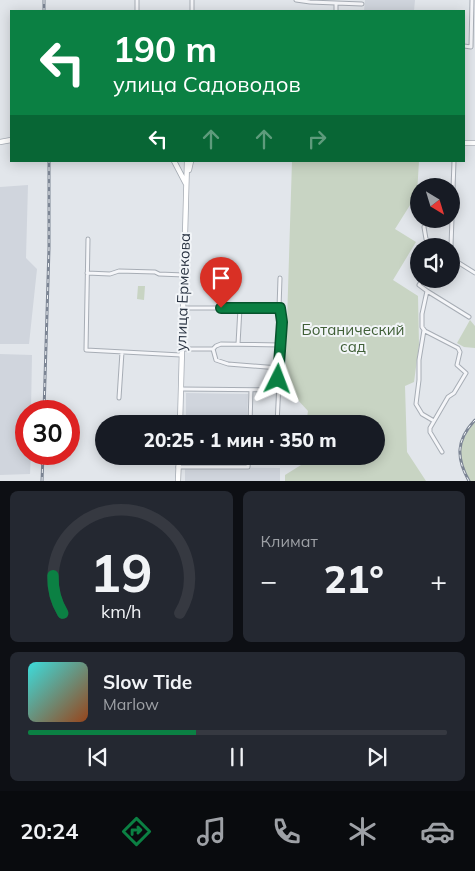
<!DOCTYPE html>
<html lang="ru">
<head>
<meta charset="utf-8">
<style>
	:root { --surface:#171b24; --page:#242831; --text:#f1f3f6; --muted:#9ea1a6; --line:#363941; --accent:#0b8043 }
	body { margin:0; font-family:Mulish,sans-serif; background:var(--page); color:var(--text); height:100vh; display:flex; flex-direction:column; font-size:19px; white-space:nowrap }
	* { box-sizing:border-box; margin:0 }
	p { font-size:16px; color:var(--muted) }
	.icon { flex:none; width:28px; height:28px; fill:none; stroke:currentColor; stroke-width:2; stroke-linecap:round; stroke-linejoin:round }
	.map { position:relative; height:481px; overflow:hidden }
	.drawer { display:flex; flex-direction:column; gap:10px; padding:10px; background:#0d0f14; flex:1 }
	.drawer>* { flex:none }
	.guide { position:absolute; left:10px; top:10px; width:455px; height:152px; border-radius:0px; box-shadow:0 2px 12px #0003; background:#0b8043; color:#fff; overflow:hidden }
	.needle { width:32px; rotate:142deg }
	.fabs { position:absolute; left:410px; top:178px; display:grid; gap:10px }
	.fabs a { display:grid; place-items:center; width:50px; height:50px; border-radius:50%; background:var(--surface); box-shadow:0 2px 12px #0003; font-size:25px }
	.speed { position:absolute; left:15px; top:400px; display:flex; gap:10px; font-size:25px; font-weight:700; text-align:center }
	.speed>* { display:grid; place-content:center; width:65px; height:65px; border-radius:50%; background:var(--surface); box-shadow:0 2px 12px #0003; line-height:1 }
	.speed .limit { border:8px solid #d22; background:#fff; color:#111 }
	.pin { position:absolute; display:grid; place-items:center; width:42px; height:42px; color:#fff; margin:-51px -21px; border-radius:50% 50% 50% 0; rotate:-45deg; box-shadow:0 0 5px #0007 }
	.pin .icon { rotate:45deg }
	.me { position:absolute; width:55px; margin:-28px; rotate:3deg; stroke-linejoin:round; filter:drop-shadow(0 0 4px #0008) }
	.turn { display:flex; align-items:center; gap:18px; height:105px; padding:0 20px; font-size:22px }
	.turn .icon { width:65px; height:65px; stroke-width:2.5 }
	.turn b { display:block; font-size:35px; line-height:42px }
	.lanes { display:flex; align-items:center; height:48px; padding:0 20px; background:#0003; justify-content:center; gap:25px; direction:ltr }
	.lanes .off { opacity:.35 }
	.big { font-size:38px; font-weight:800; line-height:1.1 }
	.drawer .tile { flex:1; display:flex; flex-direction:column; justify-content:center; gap:8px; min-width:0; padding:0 18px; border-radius:8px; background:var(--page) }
	.drawer .dial { align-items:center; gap:0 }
	.dial svg { height:130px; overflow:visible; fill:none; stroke:var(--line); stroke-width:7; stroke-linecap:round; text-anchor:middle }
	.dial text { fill:var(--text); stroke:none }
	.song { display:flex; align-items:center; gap:15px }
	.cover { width:60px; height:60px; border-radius:8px; background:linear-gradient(135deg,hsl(180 70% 55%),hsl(20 70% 35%)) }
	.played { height:5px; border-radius:2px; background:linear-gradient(90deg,var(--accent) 40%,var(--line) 40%) }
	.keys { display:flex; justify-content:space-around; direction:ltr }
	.heat { display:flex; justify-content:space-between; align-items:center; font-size:28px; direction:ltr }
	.drawer .tiles { flex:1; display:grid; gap:10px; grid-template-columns:1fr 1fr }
	.tile:last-child { grid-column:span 2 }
	.trip { position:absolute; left:95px; top:415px; width:290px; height:50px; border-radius:25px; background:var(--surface); box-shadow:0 2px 12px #0003; font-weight:800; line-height:50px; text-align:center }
	.menu { display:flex; height:80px; justify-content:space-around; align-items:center; background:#090b0e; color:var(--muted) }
	.menu .icon { width:35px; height:35px }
	.menu .active { color:var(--accent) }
	.menu b { font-size:22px; color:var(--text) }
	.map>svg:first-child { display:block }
	.built { fill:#d0d5dd }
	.green { fill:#c8d4c3 }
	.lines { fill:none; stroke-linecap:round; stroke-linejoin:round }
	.street-casing { stroke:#a7adb5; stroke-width:5 }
	.secondary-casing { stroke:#a7adb5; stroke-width:6 }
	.street { stroke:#f5f6f9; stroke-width:3 }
	.secondary { stroke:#fff; stroke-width:4.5 }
	.rail-casing { stroke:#7c8594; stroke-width:3 }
	.rail { stroke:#f2f5f8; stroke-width:1; stroke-dasharray:4; stroke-linecap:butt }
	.route-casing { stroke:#07532c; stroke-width:12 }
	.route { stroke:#0b8043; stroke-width:9 }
	.labels { text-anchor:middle; stroke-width:4; stroke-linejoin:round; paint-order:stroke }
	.street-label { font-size:15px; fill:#2a3443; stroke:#f2f5f8 }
	.park-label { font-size:15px; fill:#405f37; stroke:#f2f5f8 }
</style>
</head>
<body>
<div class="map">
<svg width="475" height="481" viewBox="0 0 475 481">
	<rect width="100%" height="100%" fill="#e2e6eb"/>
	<path class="built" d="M 361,0 L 415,0 L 414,11 L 364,11 L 365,0 Z
		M 28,185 L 26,258 L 37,269 L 29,344 L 0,344 L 0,187 Z
		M 0,354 L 32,355 L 31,411 L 26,411 L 26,454 L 31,454 L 30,474 L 0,475 Z
		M 186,393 L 248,394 L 247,424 L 186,424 Z
		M 220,456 L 246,456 L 246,465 L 220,464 Z
		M 185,467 L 280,468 L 280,481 L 185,481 Z"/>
	<path class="green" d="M 292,161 L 419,161 L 417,194 L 395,229 L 416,242 L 393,280 L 418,296 L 419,345 L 414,382 L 405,386 L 407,452 L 426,481 L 285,481 L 285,475 L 301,465 L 302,456 L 376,456 L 376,424 L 306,424 L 308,411 L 285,386 Z
		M 138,286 L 145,286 L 144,300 L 137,299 Z
		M 470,320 L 475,326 L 475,348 L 464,347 L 457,343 Z
		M 475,421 L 475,481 L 470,481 C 456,457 458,443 475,421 Z"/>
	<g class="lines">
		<g class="street-casing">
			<path id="street" d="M 296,0 L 310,2 L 362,4
				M 336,3 L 336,11
				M 137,11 L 137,0
				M 192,11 L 192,0
				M 464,46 L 471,47 L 472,0
				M 424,227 L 426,239 L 435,246
				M 88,239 L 86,350 L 181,355
				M 451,246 L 454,161
				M 451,258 L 475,273
				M 87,273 L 110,274 L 119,271 L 155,272 L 159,274 L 184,275
				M 423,279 L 419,285 L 427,291 L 422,314 L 422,327 L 425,331 L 458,348 L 460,352 L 457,365 L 466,373 L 454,393 L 448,397 L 430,428 L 430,432 L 442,452
				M 427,291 L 469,317
				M 183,308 L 279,308
				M 424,330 L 419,360 L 419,380 L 416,404 L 422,414 L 434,421
				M 238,344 L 240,308
				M 181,349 L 213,349 L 216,360 L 228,364 L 279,368
				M 213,349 L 216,346 L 221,344 L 280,345
				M 181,389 L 278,390
				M 119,398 L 122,352
				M 250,424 L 251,390
				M 277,424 L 282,322 L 279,308 L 280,278
				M 277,459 L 277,456
				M 178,467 L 248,467 L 249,456"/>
		</g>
		<g class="secondary-casing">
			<path id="secondary" d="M 0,142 L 11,140
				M 464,143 L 475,143
				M 174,161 L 186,184
				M 189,170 L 191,161
				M 180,424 L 187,161
				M 178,481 L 179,456"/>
		</g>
		<use href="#street" class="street"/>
		<use href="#secondary" class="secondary"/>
		<g class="rail-casing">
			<path id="rail" d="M 44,0 L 44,11
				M 44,411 L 49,248 L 49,161
				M 42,481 L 43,454
				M 469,481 C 456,458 456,440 475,420"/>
		</g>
		<use href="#rail" class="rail"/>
	</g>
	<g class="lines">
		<g class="route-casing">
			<path id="route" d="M 221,308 L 280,308 L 282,322 L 278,379"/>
		</g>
		<use href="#route" class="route"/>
	</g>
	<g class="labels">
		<g class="street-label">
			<text transform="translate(183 292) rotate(-88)" y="5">улица Ермекова</text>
		</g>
		<g class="park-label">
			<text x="353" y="335">Ботанический<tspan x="353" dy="17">сад</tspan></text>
		</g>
	</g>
</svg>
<div class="fabs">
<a><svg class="needle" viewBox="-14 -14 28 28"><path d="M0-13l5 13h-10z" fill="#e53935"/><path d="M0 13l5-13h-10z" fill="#9ea1a6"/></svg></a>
<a><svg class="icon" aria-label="sound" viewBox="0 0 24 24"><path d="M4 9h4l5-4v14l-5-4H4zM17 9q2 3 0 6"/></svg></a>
</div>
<div class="speed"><div class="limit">30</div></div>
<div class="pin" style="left:221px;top:308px;background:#d93025"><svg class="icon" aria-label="arrive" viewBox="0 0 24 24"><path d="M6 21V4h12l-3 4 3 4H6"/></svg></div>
<svg class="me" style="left:278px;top:379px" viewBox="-20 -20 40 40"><path d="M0-17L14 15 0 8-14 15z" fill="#0b8043" stroke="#fff" stroke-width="4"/></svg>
<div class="trip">20:25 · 1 мин · 350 m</div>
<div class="guide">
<div class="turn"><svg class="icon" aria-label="left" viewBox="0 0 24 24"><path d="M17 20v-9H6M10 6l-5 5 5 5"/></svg><div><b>190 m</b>улица Садоводов</div></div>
<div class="lanes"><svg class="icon" aria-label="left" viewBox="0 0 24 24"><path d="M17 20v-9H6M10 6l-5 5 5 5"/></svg><svg class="icon off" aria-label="ahead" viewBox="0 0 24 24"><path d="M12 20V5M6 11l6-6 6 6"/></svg><svg class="icon off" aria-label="ahead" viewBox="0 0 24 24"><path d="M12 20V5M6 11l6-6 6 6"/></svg><svg class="icon off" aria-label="right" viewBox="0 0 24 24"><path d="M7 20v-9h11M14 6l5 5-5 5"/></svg></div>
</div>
</div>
<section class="drawer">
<div class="tiles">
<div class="tile dial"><svg viewBox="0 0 100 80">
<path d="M14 69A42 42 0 1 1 86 69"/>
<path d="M14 69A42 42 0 0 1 8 46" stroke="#0b8043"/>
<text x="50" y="56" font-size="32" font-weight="700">19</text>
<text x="50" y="72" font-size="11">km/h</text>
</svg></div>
<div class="tile"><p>Климат</p>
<div class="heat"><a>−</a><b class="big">21°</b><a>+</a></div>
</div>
<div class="tile">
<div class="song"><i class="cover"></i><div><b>Slow Tide</b><p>Marlow</p></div></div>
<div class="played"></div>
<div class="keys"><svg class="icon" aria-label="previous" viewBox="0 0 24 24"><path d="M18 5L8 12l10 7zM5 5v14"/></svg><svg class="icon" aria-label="pause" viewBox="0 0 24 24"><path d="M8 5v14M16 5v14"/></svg><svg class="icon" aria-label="next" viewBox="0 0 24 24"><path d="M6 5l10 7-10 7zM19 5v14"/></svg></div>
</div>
</div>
</section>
<nav class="menu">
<b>20:24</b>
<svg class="icon active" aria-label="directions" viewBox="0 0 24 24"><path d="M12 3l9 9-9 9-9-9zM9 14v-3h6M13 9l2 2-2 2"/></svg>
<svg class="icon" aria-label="music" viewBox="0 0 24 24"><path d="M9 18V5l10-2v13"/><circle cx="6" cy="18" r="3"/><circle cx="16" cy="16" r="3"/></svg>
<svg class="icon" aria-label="phone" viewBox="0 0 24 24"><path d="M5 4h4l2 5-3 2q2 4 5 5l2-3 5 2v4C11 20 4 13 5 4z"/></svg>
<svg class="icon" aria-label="climate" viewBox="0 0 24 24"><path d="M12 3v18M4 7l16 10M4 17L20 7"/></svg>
<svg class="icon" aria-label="car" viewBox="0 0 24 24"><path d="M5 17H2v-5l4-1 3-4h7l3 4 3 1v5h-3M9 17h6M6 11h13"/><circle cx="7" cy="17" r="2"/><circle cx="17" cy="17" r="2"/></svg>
</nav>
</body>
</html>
